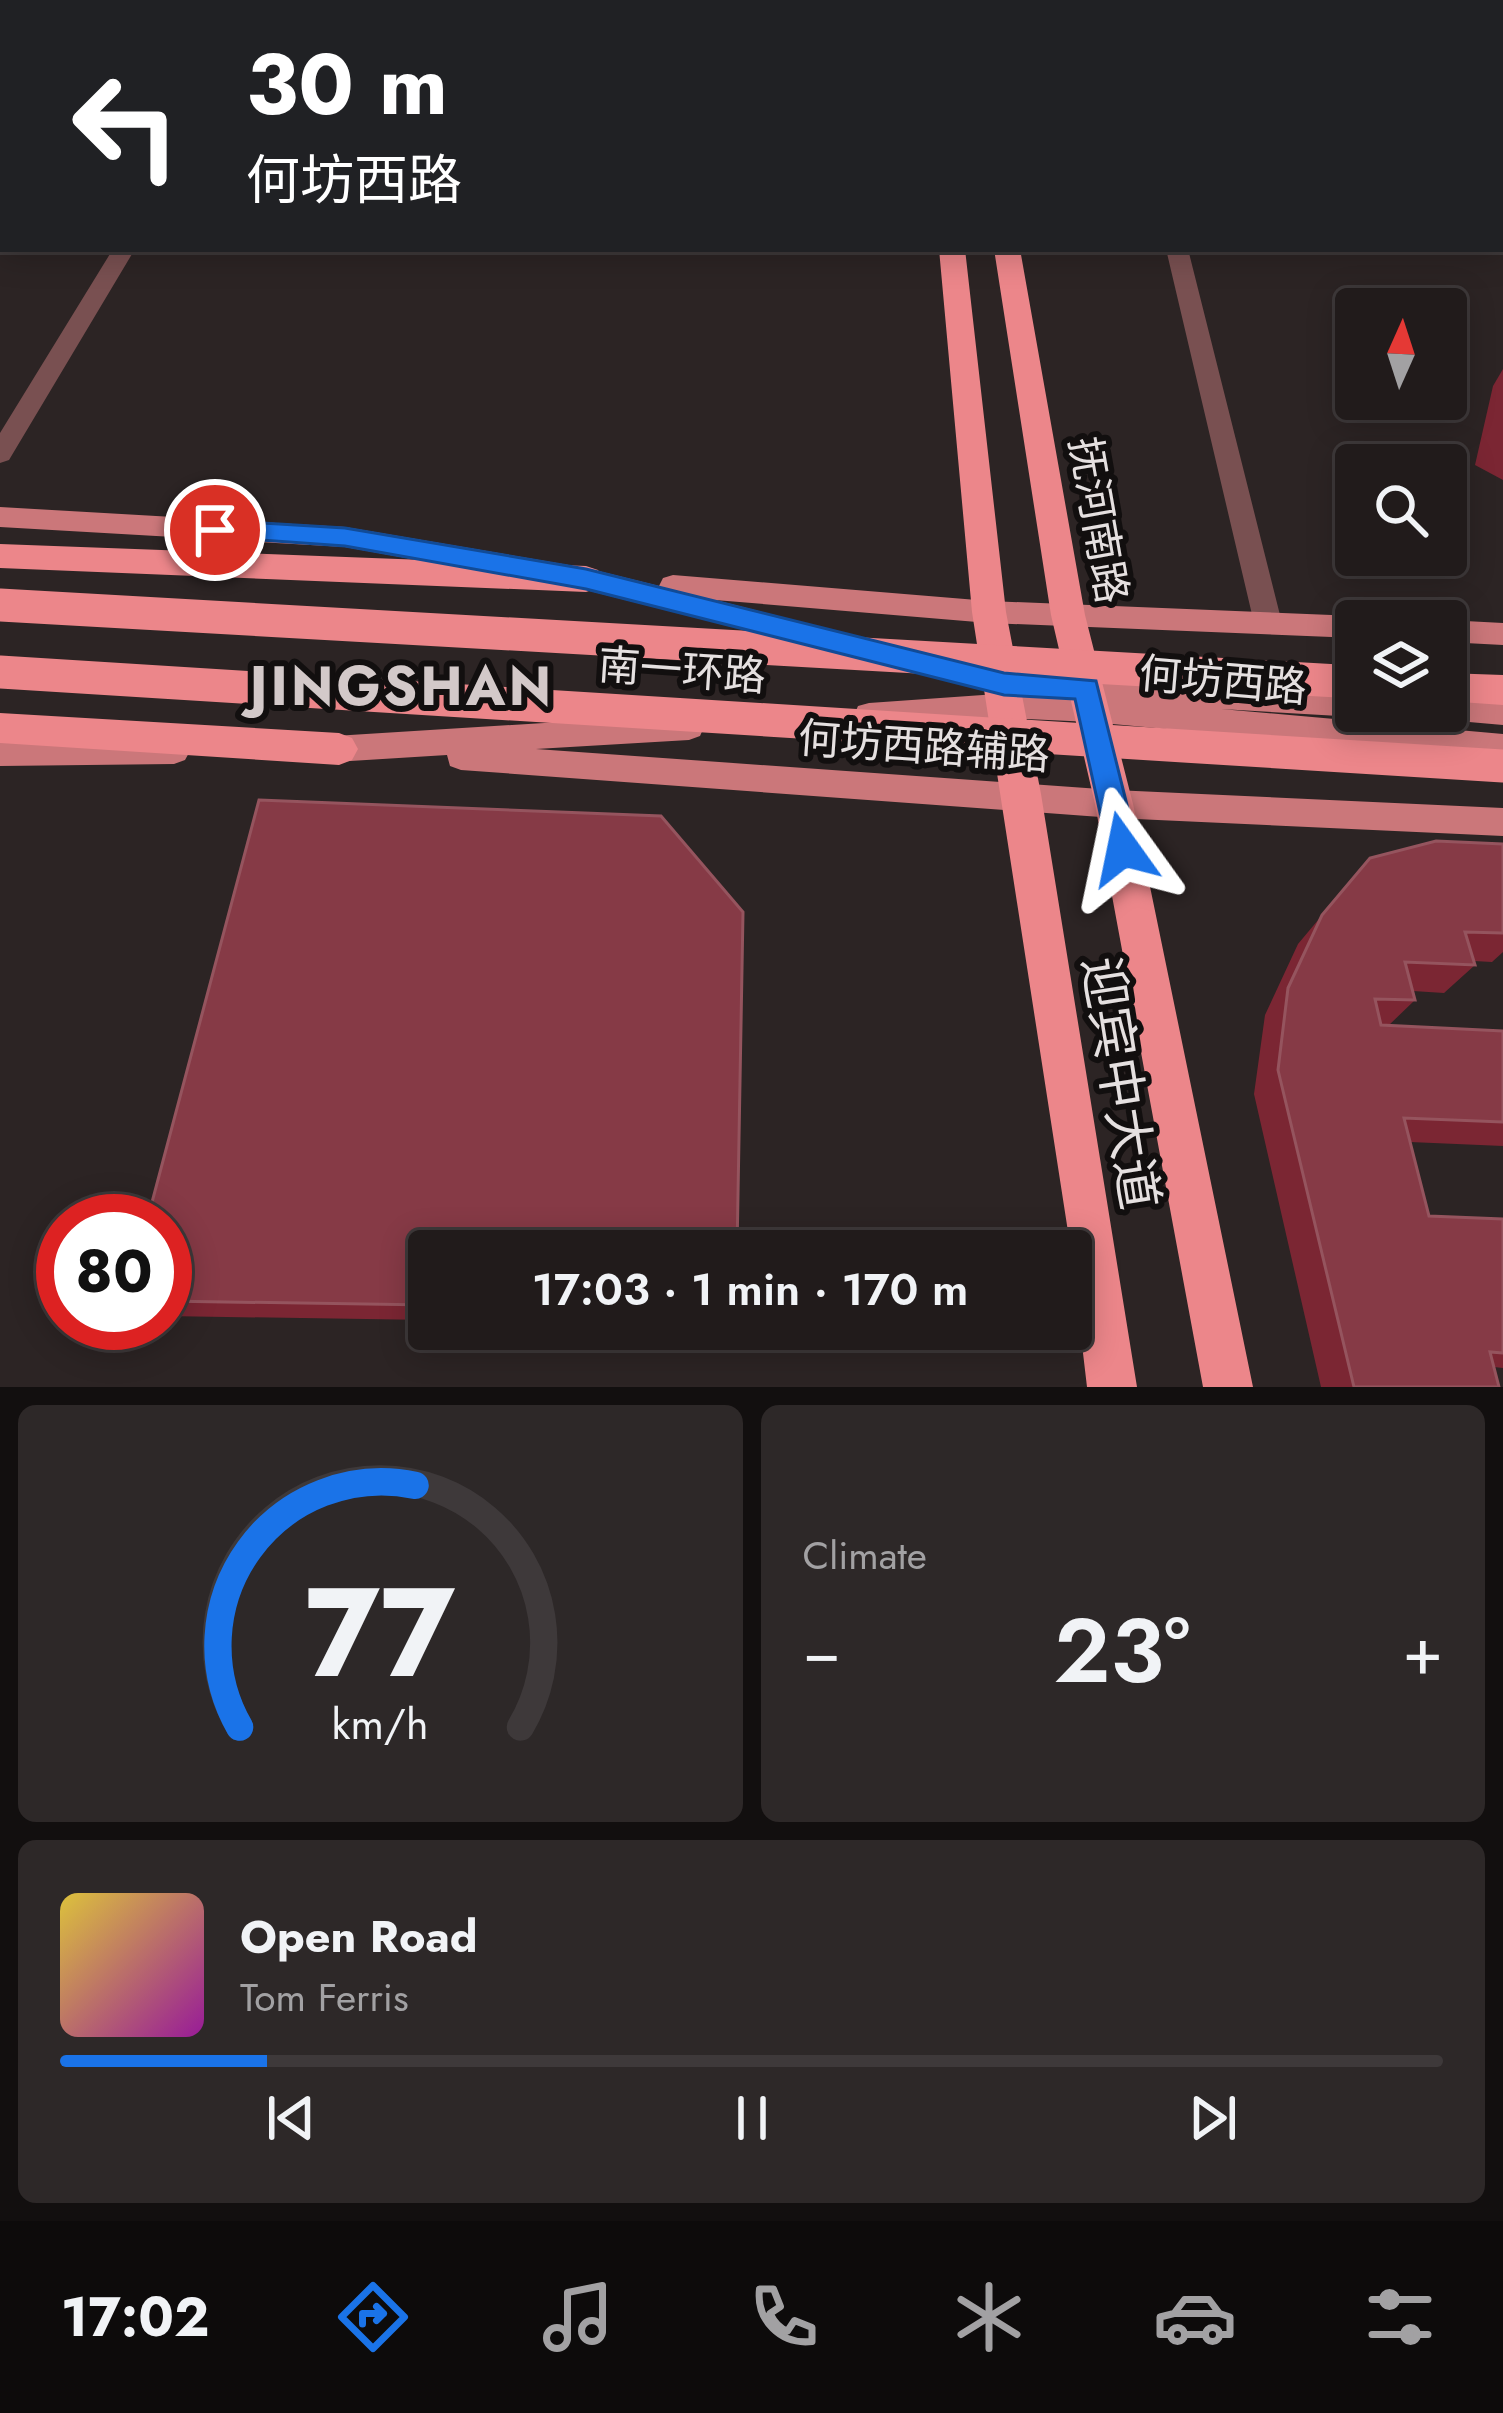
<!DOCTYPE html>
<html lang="en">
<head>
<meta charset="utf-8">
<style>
	:root { --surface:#211b1b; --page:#2d2828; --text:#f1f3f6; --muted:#a2a1a3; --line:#3e393a; --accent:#1a73e8 }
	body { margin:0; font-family:Jost,"Noto Sans SC",sans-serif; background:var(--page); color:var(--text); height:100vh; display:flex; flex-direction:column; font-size:45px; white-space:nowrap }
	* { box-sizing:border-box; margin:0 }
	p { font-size:39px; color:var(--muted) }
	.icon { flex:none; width:66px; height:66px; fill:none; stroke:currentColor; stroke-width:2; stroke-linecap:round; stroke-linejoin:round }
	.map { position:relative; height:1387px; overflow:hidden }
	.panel { display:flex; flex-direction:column; gap:18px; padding:18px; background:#120f0f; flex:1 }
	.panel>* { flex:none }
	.guide { position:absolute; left:0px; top:0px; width:1503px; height:252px; box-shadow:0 6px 30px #0003,0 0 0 3px var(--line); background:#202124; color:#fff; overflow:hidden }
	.needle { width:78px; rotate:3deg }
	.fabs { position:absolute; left:1335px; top:288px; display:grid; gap:24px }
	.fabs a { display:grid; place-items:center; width:132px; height:132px; border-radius:12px; background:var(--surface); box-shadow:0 6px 30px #0003,0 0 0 3px var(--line); font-size:60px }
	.speed { position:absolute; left:36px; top:1194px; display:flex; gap:24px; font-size:60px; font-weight:700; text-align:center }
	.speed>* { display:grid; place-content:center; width:156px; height:156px; border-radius:50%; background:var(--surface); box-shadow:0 6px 30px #0003,0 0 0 3px var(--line); line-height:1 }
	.speed .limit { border:18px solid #d22; background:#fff; color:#111 }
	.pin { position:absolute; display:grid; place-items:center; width:102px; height:102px; color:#fff; margin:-51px; border:6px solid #fff; border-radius:50%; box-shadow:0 3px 12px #0007 }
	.me { position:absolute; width:132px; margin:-66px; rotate:348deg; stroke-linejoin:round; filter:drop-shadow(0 0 9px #0008) }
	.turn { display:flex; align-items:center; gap:42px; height:252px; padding:0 48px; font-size:54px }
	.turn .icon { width:156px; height:156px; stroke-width:2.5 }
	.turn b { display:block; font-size:84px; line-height:102px }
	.big { font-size:90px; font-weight:600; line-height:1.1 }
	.panel .tile { flex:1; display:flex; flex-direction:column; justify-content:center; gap:18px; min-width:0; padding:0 42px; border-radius:18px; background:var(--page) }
	.panel .dial { align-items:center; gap:0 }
	.dial svg { height:312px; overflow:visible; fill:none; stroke:var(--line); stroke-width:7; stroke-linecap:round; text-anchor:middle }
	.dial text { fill:var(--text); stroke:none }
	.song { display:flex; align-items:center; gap:36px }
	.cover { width:144px; height:144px; border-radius:18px; background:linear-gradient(135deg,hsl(50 70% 55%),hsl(300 70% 35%)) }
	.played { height:12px; border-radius:6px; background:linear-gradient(90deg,var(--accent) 15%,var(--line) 15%) }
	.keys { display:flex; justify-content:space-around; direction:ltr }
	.heat { display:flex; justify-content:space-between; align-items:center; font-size:66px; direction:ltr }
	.panel .tiles { flex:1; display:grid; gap:18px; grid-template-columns:1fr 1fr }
	.tile:last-child { grid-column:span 2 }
	.trip { position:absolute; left:408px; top:1230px; width:684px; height:120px; border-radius:12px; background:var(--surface); box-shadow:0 6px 30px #0003,0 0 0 3px var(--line); font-weight:600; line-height:120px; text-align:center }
	.tabs { display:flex; height:192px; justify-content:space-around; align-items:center; background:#0d0b0b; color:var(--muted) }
	.tabs .icon { width:84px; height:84px }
	.tabs .active { color:var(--accent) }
	.tabs b { font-size:54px; color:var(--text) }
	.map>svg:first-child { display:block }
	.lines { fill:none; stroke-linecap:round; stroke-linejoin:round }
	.minor { fill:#795051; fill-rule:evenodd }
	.major { fill:#cb777a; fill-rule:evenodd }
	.highway { fill:#ec868a; fill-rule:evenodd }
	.highway-bridge { stroke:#ec868a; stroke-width:33 }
	.wall { fill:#7b2633 }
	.building { fill:#863a46; stroke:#95545e; stroke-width:3 }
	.route { fill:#1a73e8; stroke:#114b97; stroke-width:3 }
	.labels { text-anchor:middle; stroke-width:12; stroke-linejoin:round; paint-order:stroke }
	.street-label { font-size:42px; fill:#e5e0e0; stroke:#120f0f }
	.near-street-label { font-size:51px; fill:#e5e0e0; stroke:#120f0f }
	.district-label { font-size:54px; font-weight:bold; letter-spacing:3px; fill:#d3c9c9; stroke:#120f0f }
</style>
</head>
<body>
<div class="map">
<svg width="1503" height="1387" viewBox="0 0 1503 1387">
	<rect width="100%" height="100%" fill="#2c2424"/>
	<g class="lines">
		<path class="minor" d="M 310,0 L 328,0 L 308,3 Z
			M 1108,0 L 1126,0 L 1127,3 L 1109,3 Z
			M 113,249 L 135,249 L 9,460 L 0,463 L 0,433 Z
			M 1166,249 L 1188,249 L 1282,623 L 1278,631 L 1258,631 L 1254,623 Z"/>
		<path class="major" d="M 0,507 L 345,527 L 586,568 L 659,586 L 663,578 L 673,575 L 989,601 L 1356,616 L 1367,621 L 1356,621 L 1356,638 L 989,623 L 715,600 L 856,636 L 861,644 L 856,652 L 846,655 L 586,590 L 345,547 L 0,527 Z
			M 1446,620 L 1503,623 L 1503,645 L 1446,642 L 1446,621 L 1442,621 Z
			M 939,656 L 1004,672 L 1356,693 L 1356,711 L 1368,711 L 1356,717 L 1221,709 L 1503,734 L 1503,760 L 1091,722 L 1008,718 L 869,727 L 858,724 L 854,715 L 858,706 L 869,703 L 997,694 L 929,676 L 924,668 L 929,660 Z
			M 1446,698 L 1503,701 L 1503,725 L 1435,719 L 1431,711 L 1446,711 Z
			M 689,714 L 700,718 L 704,727 L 700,736 L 689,740 L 536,749 L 1114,790 L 1503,808 L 1503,836 L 1114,818 L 461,770 L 450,766 L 447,755 L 318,763 L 307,759 L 303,750 L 307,741 L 318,737 Z
			M 174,738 L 185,742 L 190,751 L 185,760 L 174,764 L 0,766 L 0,740 Z"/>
		<path class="highway" d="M 851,0 L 874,0 L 876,3 L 853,3 Z
			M 914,0 L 936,0 L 936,3 L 914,3 Z
			M 957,0 L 979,0 L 979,3 L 957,3 Z
			M 939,249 L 965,249 L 1006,612 L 1041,794 L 1137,1387 L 1087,1387 L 1071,1251 L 972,612 Z
			M 994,249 L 1020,249 L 1085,615 L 1133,804 L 1253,1387 L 1203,1387 L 1095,804 L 1051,615 Z
			M 0,544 L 586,566 L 598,570 L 603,579 L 598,588 L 586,592 L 0,568 Z
			M 1446,673 L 1503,675 L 1503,705 L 1446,701 Z
			M 0,713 L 339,733 L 352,738 L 358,749 L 352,760 L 339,765 L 0,743 Z"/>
		<path class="highway-bridge" d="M 0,605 L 1356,682
			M 0,672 L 1503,766"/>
	</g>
	<path class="wall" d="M 1503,369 L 1503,480 L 1475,465 L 1493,386 Z
		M 1503,844 L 1503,952 L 1492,962 L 1474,961 L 1475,965 L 1444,993 L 1413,991 L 1415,1000 L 1388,1026 L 1503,1031 L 1503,1146 L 1410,1142 L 1429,1216 L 1503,1219 L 1503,1368 L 1494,1367 L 1499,1387 L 1321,1387 L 1254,1094 L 1265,1015 L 1298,944 L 1370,858 Z
		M 165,1221 L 429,1251 L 429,1320 L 165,1316 Z"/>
	<path class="building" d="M 259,800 L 661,816 L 743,912 L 737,1251 L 429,1251 L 429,1305 L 165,1301 L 165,1221 L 147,1221 Z
		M 1436,841 L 1503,844 L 1503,933 L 1465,932 L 1475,965 L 1405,962 L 1415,1000 L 1375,999 L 1381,1025 L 1503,1031 L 1503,1122 L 1404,1118 L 1429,1216 L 1503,1219 L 1503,1353 L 1490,1352 L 1499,1387 L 1354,1387 L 1278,1070 L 1288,988 L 1322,915 L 1370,858 Z"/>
	<path class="route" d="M 215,520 L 345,528 L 586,569 L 1004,673 L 1096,681 L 1138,849 L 1133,859 L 1123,862 L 1112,859 L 1108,849 L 1075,699 L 1004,695 L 586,589 L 345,546 L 207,536 L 203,530 Z"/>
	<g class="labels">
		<g class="street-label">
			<text transform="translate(1099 520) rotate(80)" y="15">抚河南路</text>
			<text transform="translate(682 670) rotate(4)" y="15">南一环路</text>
			<text transform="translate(1223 680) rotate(5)" y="15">何坊西路</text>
			<text transform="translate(924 746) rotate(4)" y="15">何坊西路辅路</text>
		</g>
		<g class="near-street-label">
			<text transform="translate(1121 1083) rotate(81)" y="18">迎宾中大道</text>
		</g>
		<g class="district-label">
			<text x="402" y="705">JINGSHAN</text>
		</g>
	</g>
</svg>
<div class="fabs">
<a><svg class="needle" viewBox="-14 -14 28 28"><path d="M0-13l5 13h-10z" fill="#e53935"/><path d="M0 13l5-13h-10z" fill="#a2a1a3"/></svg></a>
<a><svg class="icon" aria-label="search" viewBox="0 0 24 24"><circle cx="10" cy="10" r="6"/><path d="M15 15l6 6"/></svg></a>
<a><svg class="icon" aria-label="layers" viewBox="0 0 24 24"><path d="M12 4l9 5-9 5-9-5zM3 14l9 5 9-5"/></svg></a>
</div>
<div class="speed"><div class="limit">80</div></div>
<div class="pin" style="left:215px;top:530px;background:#d93025"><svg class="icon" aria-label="arrive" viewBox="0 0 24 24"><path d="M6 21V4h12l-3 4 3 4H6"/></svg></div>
<svg class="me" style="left:1123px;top:849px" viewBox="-20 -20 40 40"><path d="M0-17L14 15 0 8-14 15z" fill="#1a73e8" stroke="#fff" stroke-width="4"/></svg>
<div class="trip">17:03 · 1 min · 170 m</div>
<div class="guide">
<div class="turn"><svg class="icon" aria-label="left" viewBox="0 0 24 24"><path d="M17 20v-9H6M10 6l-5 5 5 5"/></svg><div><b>30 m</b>何坊西路</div></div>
</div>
</div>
<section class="panel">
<div class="tiles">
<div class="tile dial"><svg viewBox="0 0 100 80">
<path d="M14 69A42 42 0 1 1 86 69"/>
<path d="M14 69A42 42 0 0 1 59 7" stroke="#1a73e8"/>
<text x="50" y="56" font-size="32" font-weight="700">77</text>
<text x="50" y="72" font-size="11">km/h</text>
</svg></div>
<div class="tile"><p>Climate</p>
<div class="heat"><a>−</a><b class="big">23°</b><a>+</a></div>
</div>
<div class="tile">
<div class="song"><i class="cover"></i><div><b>Open Road</b><p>Tom Ferris</p></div></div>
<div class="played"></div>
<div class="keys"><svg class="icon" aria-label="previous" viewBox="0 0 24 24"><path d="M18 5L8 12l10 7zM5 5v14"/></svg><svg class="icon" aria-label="pause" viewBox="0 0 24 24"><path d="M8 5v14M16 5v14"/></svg><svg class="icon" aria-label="next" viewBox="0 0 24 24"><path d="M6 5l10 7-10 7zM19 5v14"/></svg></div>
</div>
</div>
</section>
<nav class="tabs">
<b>17:02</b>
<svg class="icon active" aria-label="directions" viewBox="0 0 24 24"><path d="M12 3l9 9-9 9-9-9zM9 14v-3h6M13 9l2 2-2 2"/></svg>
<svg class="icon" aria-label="music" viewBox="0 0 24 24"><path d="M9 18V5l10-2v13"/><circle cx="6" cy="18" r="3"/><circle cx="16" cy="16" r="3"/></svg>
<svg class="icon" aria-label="phone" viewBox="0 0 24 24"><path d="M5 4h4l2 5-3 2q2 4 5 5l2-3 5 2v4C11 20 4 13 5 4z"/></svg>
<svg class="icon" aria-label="climate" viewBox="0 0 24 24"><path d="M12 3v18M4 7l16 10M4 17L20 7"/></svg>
<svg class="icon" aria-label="car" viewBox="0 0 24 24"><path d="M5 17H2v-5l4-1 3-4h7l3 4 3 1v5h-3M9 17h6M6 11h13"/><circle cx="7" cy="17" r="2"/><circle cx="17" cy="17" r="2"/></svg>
<svg class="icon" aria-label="filters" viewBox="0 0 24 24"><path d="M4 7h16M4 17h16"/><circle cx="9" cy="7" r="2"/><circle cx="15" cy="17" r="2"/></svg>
</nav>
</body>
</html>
